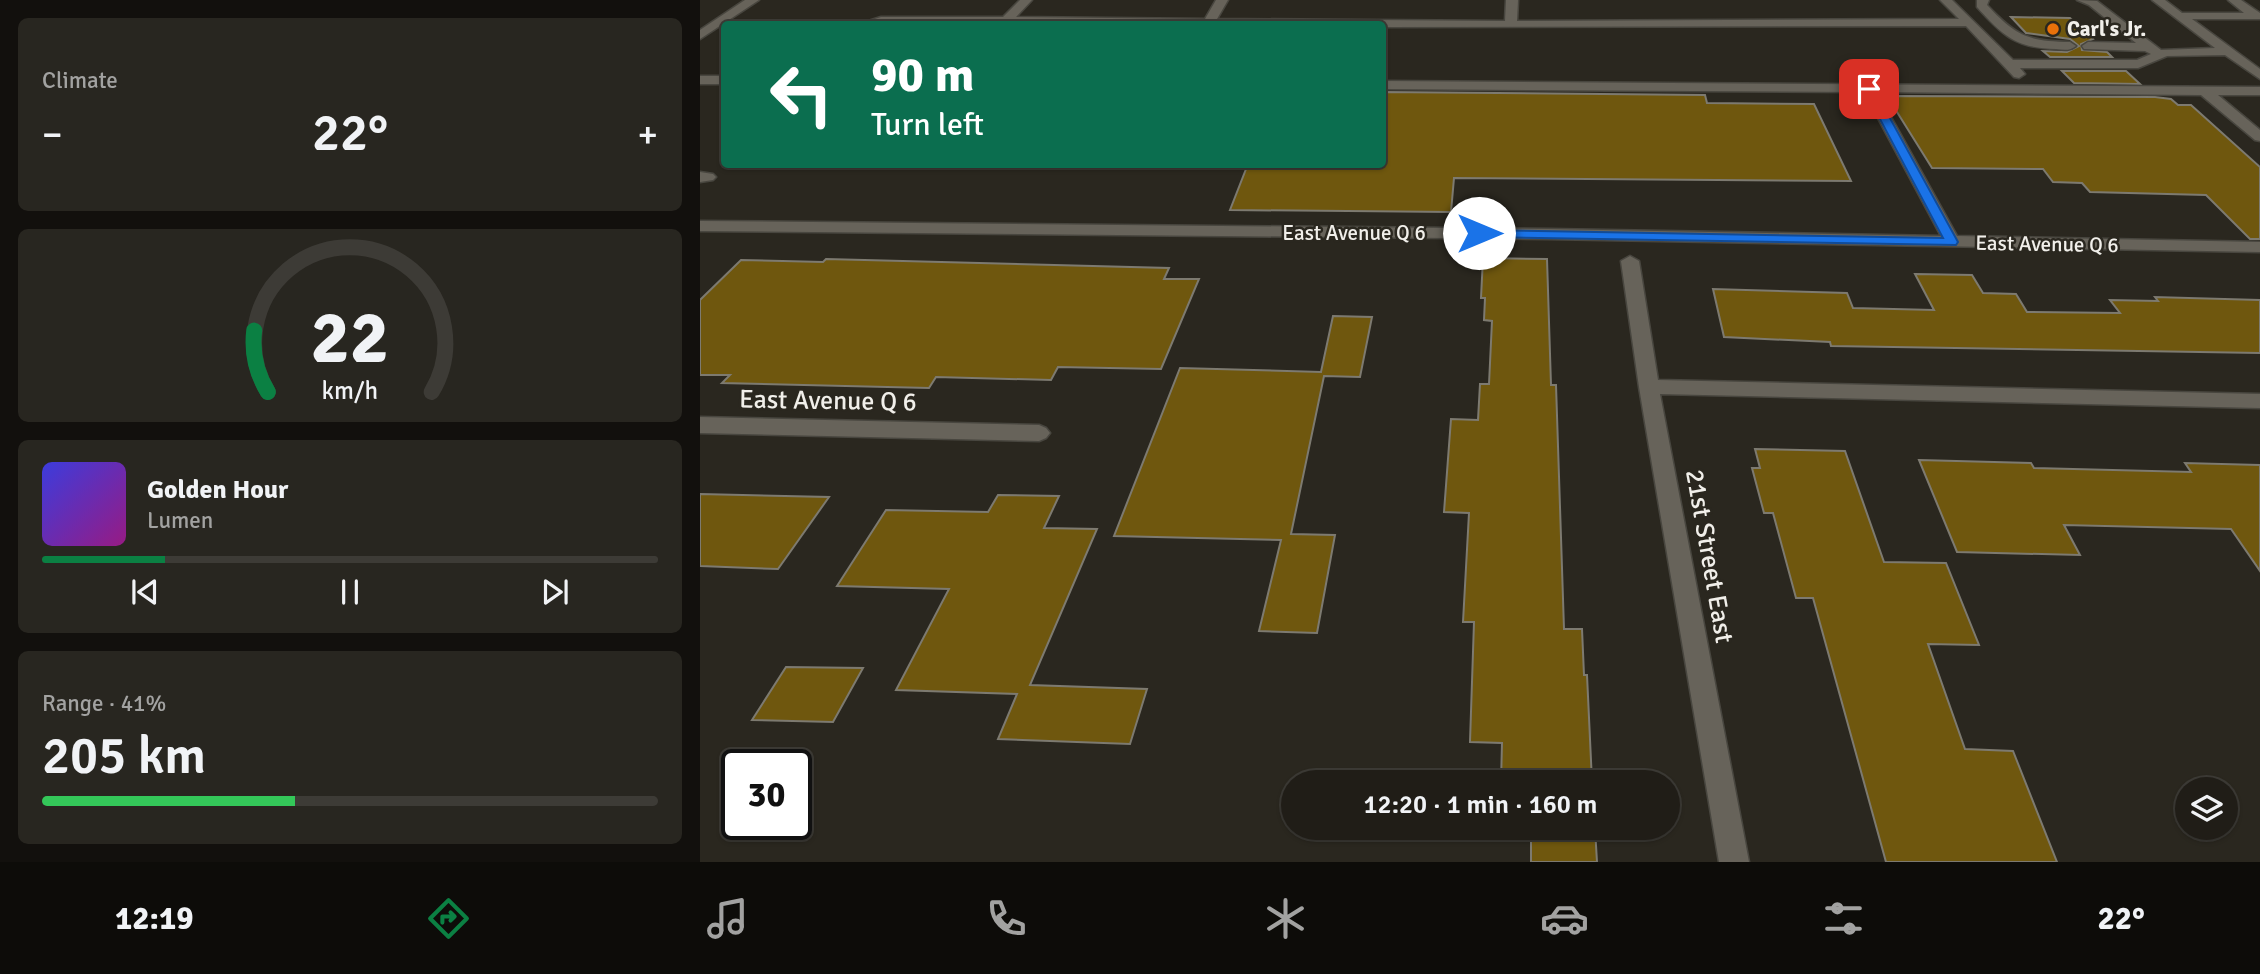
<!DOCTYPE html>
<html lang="en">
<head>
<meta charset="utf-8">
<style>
	:root { --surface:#201d17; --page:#282620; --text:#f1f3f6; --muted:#a2a2a1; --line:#3d3b36; --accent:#0b8043 }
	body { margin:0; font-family:Signika,sans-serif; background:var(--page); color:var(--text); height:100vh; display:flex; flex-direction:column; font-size:26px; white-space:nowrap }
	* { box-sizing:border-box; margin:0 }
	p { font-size:23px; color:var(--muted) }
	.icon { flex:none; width:38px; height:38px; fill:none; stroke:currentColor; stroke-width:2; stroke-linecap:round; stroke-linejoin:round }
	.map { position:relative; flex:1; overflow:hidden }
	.panel { display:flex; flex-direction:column; gap:18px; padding:18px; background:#12100d; width:700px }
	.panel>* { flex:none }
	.hud { position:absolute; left:21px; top:21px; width:665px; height:147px; border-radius:7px; box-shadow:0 2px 5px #0004,0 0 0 2px var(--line); background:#0b6e4f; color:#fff; overflow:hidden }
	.fabs { position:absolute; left:1475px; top:777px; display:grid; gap:14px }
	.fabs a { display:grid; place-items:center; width:63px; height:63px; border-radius:50%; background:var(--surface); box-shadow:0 2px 5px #0004,0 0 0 2px var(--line); font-size:35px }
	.speed { position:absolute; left:21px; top:749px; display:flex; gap:14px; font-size:35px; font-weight:700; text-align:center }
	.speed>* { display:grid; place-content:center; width:91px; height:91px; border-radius:50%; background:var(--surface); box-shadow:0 2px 5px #0004,0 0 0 2px var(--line); line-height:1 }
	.speed .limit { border:4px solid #111; border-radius:10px; background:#fff; color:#111 }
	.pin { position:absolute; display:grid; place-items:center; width:60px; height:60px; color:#fff; margin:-30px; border-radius:14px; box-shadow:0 4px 10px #0006 }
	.me { position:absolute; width:77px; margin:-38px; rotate:90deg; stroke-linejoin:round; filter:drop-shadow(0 0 5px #0008) }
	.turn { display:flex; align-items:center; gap:24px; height:147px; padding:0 35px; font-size:32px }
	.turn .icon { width:91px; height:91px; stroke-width:2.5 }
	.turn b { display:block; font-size:49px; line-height:60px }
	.big { font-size:52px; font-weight:600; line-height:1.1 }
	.panel .card { flex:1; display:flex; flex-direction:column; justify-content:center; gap:10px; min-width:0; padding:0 24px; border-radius:10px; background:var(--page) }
	.panel .dial { align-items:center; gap:0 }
	.dial svg { height:182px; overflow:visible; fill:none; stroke:var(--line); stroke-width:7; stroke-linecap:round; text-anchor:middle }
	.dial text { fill:var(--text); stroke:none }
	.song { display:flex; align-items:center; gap:21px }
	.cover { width:84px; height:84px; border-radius:10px; background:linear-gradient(135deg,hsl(240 70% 55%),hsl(310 70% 35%)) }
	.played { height:7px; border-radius:4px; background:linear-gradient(90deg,var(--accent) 20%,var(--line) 20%) }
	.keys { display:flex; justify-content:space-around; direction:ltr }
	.heat { display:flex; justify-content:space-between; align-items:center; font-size:38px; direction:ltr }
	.charge { height:10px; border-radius:5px; background:linear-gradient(90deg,#34c759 41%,var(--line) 0) }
	.trip { position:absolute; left:581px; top:770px; width:399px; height:70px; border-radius:35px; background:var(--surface); box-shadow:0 2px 5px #0004,0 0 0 2px var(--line); font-weight:600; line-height:70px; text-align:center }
	.dock { display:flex; height:112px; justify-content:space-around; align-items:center; background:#0d0c09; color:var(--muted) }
	.dock .icon { width:49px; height:49px }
	.dock .current { color:var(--accent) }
	.dock b { font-size:32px; color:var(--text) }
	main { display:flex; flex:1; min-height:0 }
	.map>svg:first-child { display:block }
	.building { fill:#6f570e; stroke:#7d7a70; stroke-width:2 }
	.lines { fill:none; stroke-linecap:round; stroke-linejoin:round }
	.minor-casing { stroke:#48463f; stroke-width:3 }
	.minor { fill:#67635a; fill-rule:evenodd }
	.route { fill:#1a73e8; stroke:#114b97; stroke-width:2 }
	.food-dot { fill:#e8710a; stroke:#2a271f; stroke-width:2.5 }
	.labels { text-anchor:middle; stroke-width:5; stroke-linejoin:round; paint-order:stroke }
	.far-poi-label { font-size:21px; font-weight:bold; fill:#f1efea; stroke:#2a271f; text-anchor:start }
	.far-street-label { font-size:21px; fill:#f1efea; stroke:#2a271f }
	.street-label { font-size:26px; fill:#f1efea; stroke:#2a271f }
</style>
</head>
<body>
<main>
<section class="panel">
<div class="card"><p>Climate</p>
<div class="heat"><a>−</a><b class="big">22°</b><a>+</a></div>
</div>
<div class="card dial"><svg viewBox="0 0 100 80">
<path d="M14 69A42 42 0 1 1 86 69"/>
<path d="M14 69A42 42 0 0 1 8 42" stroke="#0b8043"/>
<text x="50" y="56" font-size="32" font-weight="700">22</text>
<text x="50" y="72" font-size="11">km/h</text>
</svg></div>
<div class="card">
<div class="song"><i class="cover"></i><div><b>Golden Hour</b><p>Lumen</p></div></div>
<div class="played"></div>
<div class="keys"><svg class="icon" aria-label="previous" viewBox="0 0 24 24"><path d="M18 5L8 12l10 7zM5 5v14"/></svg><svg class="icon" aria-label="pause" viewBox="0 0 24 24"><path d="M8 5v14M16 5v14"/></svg><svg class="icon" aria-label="next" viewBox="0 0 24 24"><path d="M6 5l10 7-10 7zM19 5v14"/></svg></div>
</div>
<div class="card"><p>Range · 41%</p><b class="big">205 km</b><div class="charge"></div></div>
</section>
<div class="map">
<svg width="1560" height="862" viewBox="0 0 1560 862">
	<rect width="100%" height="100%" fill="#2a271f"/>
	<path class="building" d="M 1311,17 L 1370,18 L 1393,39 L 1381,44 L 1382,50 L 1407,52 L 1412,57 L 1350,57 L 1343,51 L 1367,52 L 1379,46 L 1370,39 L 1326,33 Z
		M 1362,71 L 1426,71 L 1440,84 L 1374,83 Z
		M 682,92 L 1005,95 L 1007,103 L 1114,104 L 1151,181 L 754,178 L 751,212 L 530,210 L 548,164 L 682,164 Z
		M 1187,96 L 1455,97 L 1471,99 L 1478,105 L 1491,105 L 1560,167 L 1560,239 L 1550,239 L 1506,195 L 1390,192 L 1382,183 L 1353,182 L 1343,169 L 1232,168 Z
		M 783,258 L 847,259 L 851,385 L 856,385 L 864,629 L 882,629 L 884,675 L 887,675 L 892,782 L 801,782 L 802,743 L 770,742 L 774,622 L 763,622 L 769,513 L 744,512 L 751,419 L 778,420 L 780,384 L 789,384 L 792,321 L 784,320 L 785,298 L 781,298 Z
		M 126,259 L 469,268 L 464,279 L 499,279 L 461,369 L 358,367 L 351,380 L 236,377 L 229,388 L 22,383 L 30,375 L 0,375 L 0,300 L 41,260 L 123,262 Z
		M 1215,274 L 1272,275 L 1283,293 L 1316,294 L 1327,312 L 1420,313 L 1410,300 L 1458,301 L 1455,297 L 1560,300 L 1560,353 L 1131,346 L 1130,342 L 1024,337 L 1013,289 L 1147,293 L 1153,308 L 1234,310 Z
		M 633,316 L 672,317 L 660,377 L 624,376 L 591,534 L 635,535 L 617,633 L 559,631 L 581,540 L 414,536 L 480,368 L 621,372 Z
		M 1055,449 L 1145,451 L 1184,562 L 1246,563 L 1279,645 L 1228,644 L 1265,749 L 1313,751 L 1357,862 L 1186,862 L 1113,598 L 1096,598 L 1073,513 L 1064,513 L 1052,468 L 1060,468 Z
		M 1219,460 L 1331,463 L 1334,468 L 1491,472 L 1485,463 L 1560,465 L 1560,571 L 1531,529 L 1364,525 L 1380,555 L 1257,552 Z
		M 0,494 L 129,497 L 78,569 L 0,566 Z
		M 298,495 L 359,496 L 344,528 L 397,529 L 330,685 L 447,689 L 430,744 L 298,739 L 317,694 L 196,690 L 249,589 L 137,586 L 186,510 L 288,512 Z
		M 86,667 L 163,668 L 133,722 L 52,720 Z
		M 831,828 L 895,828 L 897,862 L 831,862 Z"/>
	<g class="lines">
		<g class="minor-casing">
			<path id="minor" d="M 45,0 L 59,0 L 0,39 L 0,30 Z
				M 320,0 L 332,0 L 316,17 L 505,19 L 516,0 L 528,0 L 517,19 L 805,21 L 806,0 L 818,0 L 817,21 L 1259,19 L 1240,0 L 1252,0 L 1313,60 L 1437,60 L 1451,54 L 1445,51 L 1384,49 L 1382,46 L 1388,42 L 1436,43 L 1389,5 L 1377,0 L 1397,1 L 1461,50 L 1515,48 L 1452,0 L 1465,0 L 1482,13 L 1544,13 L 1528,0 L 1541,0 L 1560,13 L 1560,19 L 1492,19 L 1560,69 L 1560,79 L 1525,55 L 1467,56 L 1438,68 L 1320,68 L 1325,74 L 1319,78 L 1314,77 L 1266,26 L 682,27 L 682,24 L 159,24 L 181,17 L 303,17 Z
				M 1277,0 L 1289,0 L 1287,5 C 1316,36 1327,41 1370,42 L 1376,46 C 1370,51 1364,50 1356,49 C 1316,48 1303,36 1277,7 Z
				M 0,76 L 24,76 L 24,84 L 0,84 Z
				M 682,81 L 1560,87 L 1560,95 L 1518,95 L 1560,130 L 1560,141 L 1555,140 L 1501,95 L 1177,92 L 1257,236 L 1560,242 L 1560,252 L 849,239 L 0,231 L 0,221 L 849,229 L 1241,236 L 1164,92 L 682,89 Z
				M 0,172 L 13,174 L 16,177 L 13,180 L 0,182 Z
				M 930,256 L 939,261 L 958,380 L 1560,394 L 1560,408 L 960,394 L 1049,862 L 1019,862 L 939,387 L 921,261 Z
				M 0,417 L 339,425 L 346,428 L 350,433 L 346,438 L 339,441 L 0,433 Z"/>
		</g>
		<use href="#minor" class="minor"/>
	</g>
	<path class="route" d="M 1165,87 L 1174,89 L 1258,242 L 1256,245 L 779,237 L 772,233 L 779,230 L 1243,238 L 1164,89 Z"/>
	<circle class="food-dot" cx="1353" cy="29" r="7"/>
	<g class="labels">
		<g class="far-poi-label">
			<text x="1367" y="36">Carl's Jr.</text>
		</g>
		<g class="far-street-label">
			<text x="654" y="240">East Avenue Q 6</text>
			<text transform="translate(1347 244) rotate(1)" y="7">East Avenue Q 6</text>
		</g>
		<g class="street-label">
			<text transform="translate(128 400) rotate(1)" y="9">East Avenue Q 6</text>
			<text transform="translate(1010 556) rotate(80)" y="9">21st Street East</text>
		</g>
	</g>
</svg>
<div class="fabs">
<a><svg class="icon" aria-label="layers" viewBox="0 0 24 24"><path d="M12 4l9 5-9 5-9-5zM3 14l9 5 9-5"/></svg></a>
</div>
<div class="speed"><div class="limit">30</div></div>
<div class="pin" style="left:1169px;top:89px;background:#d93025"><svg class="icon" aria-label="arrive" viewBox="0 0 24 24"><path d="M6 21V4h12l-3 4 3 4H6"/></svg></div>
<svg class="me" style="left:779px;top:233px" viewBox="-20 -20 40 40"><circle r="19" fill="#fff"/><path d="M0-13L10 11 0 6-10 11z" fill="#1a73e8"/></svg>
<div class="trip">12:20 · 1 min · 160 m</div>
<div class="hud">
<div class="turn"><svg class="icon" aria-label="left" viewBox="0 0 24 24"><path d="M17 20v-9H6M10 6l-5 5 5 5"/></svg><div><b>90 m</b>Turn left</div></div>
</div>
</div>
</main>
<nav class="dock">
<b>12:19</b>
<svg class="icon current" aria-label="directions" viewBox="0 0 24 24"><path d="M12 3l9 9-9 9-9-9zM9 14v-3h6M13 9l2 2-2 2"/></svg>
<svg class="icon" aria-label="music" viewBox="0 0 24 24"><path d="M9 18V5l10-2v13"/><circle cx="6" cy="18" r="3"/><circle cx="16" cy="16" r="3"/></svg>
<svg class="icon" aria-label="phone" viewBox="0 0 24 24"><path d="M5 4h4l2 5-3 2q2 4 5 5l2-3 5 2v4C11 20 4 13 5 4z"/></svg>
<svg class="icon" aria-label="climate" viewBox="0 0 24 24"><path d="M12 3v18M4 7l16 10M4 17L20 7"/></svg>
<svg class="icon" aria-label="car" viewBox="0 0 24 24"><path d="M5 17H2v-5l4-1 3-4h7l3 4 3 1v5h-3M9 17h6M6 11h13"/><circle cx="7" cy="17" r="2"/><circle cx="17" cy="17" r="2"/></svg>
<svg class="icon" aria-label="filters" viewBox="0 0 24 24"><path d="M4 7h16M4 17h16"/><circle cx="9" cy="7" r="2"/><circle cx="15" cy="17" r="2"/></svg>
<b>22°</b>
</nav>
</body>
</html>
